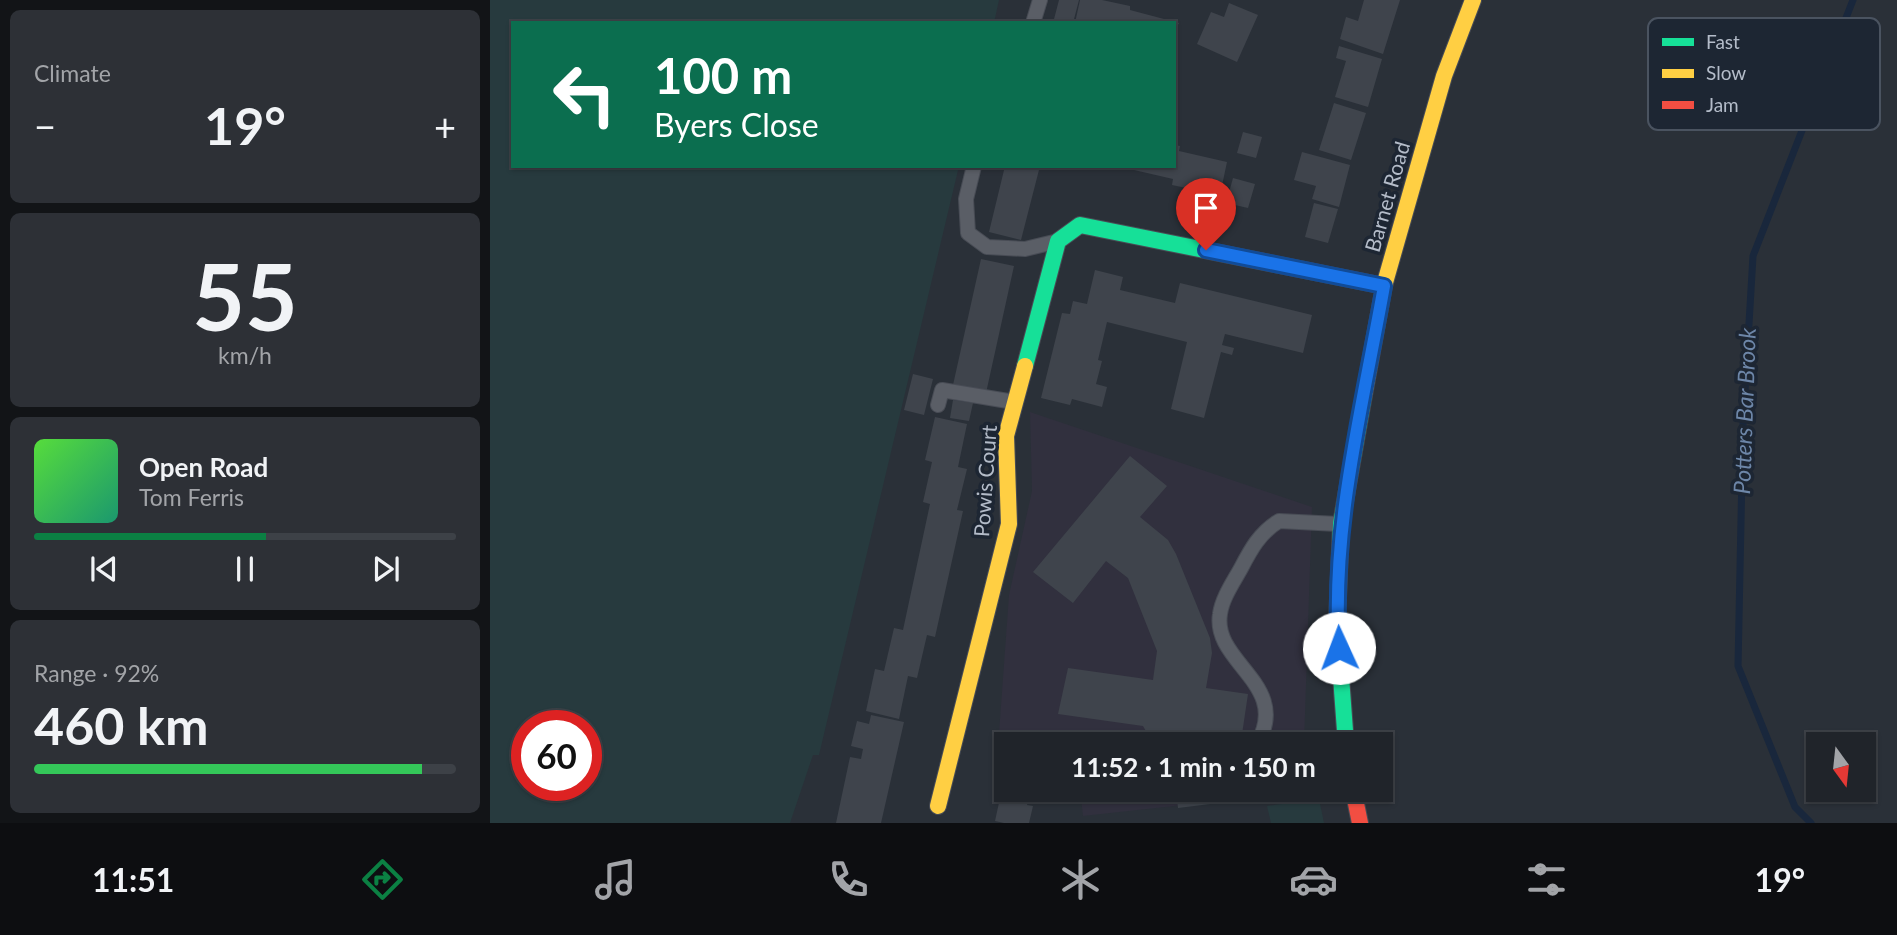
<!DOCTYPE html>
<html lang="en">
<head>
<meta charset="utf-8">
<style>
	:root { --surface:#20242a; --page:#2d3036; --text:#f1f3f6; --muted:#a2a4a8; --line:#3d4147; --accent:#0b8043 }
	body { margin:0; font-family:Lato,sans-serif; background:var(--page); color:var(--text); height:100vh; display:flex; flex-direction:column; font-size:26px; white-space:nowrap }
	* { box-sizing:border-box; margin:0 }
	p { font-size:23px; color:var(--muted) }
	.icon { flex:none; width:38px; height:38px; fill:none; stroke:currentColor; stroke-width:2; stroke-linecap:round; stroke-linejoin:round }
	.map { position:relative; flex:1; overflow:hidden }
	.panel { display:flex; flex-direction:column; gap:10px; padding:10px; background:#121417; width:490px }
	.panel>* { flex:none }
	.guide { position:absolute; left:21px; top:21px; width:665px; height:147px; border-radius:0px; box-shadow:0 2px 5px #0004,0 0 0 2px var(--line); background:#0b6e4f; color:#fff; overflow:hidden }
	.needle { width:46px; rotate:165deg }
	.fabs { position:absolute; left:1316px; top:732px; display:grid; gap:14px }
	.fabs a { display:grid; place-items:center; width:70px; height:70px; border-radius:0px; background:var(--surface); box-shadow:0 2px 5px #0004,0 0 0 2px var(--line); font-size:35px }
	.speed { position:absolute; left:21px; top:710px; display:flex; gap:14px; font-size:35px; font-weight:700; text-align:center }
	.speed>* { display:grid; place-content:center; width:91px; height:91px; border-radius:50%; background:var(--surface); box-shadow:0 2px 5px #0004,0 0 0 2px var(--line); line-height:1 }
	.speed .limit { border:10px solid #d22; background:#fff; color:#111 }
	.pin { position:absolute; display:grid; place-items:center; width:60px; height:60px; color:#fff; margin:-72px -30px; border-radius:50% 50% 50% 0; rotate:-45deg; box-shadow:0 0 7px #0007 }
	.pin .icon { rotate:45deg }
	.me { position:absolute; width:77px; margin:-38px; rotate:358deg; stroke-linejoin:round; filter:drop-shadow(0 0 5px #0008) }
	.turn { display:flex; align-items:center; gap:24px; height:147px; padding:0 28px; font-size:32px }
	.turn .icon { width:91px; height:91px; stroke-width:2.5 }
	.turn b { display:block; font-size:49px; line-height:60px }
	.big { font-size:52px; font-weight:700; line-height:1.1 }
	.panel .card { flex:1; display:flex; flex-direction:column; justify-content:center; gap:10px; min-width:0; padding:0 24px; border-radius:10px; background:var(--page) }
	.panel .dial { align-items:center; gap:0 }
	.dial b { font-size:91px; line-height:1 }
	.song { display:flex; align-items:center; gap:21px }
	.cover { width:84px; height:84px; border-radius:10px; background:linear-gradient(135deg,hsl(110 70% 55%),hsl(160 70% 35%)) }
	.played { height:7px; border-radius:4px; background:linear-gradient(90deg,var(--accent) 55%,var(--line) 55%) }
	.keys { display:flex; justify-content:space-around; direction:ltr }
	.heat { display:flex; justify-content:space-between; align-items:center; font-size:38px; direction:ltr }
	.charge { height:10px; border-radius:5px; background:linear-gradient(90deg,#34c759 92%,var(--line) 0) }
	.trip { position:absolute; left:504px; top:732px; width:399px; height:70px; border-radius:0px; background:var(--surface); box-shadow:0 2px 5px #0004,0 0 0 2px var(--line); font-weight:700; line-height:70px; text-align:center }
	.tabs { display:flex; height:112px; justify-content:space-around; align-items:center; background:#0d0e11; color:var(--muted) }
	.tabs .icon { width:49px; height:49px }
	.tabs .current { color:var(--accent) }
	.tabs b { font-size:32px; color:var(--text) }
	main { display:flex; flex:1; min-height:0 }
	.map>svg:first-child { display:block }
	.medical { fill:#31303e }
	.green { fill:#273a3e; fill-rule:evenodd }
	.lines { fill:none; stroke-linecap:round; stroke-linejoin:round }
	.stream { stroke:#19273c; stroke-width:7 }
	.building { fill:#3f444c }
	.lane-casing { stroke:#484c55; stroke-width:16 }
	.fast-casing { stroke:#484c55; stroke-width:18 }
	.slow-casing { stroke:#484c55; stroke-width:18 }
	.jam-casing { stroke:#484c55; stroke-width:18 }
	.lane { stroke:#5a5e66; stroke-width:14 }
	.fast { stroke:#16e098; stroke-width:16 }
	.slow { stroke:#ffcf43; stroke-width:16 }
	.jam { stroke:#f24e42; stroke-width:16 }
	.route-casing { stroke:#114b97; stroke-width:18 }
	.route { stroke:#1a73e8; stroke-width:12 }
	.labels { text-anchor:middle; stroke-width:7; stroke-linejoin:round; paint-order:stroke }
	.street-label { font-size:21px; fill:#b4bcc9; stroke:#1d2633 }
	.water-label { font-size:23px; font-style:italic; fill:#6d86a8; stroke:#1d2633 }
	.key { fill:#1d2633; stroke:#4a5360; stroke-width:2 }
	.key-label { font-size:19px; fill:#b4bcc9 }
</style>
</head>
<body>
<main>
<section class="panel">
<div class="card"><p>Climate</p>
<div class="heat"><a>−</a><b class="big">19°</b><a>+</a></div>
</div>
<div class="card dial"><b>55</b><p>km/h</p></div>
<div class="card">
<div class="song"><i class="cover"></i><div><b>Open Road</b><p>Tom Ferris</p></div></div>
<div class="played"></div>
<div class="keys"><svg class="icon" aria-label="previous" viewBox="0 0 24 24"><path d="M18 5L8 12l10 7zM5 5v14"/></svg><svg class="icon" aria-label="pause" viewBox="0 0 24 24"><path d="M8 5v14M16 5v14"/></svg><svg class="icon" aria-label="next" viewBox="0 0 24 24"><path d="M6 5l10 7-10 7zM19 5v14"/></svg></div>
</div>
<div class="card"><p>Range · 92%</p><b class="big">460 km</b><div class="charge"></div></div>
</section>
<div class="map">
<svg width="1407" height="823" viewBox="0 0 1407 823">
	<rect width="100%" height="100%" fill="#2a3038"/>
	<path class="medical" d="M 540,412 L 822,507 L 814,744 L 516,744 L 516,748 L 508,747 L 519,595 L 542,491 Z
		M 590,789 L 820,789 L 820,791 L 593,816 Z"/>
	<path class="green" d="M 0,0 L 509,0 L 504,23 L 23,23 L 23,166 L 469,166 L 329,755 L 323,755 L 300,823 L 0,823 ZM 37,726 L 96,726 L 96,786 L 37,786 Z
		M 829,799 L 834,823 L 781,823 L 777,806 Z"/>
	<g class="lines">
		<path class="stream" d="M 1321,823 L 1305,807 L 1248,666 L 1253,425 L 1263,256 L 1363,0"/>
	</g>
	<path class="building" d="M 569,0 L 589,0 L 583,23 L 563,23 Z
		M 590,0 L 612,0 L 640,6 L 640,10 L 689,23 L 685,30 L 684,23 L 585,23 Z
		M 874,0 L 910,0 L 893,54 L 850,39 L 856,17 L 868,21 Z
		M 739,3 L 768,15 L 747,62 L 707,44 L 721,12 L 734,17 Z
		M 849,46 L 892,59 L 878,107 L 845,97 L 856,61 L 846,58 Z
		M 844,103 L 876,113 L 861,160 L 829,150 Z
		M 753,132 L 772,137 L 766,158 L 747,153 Z
		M 684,145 L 690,146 L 689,151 L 737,162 L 730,195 L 682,185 L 683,179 L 631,167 L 684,166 Z
		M 812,152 L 860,165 L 849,207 L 822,199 L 826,186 L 804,180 Z
		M 515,166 L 550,166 L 531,240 L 499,232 Z
		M 743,178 L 765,184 L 758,208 L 736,203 Z
		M 824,203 L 848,209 L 838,243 L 815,237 Z
		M 491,259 L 524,266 L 496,393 L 463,385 Z
		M 605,270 L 633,277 L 630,290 L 685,303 L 690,283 L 822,315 L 813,353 L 735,334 L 732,345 L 744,348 L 742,355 L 731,352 L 714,418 L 681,409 L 697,342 L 617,322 L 608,360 L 612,361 L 606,384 L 617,387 L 612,407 L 582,399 L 580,405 L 551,398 L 572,313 L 580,314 L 583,301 L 597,304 Z
		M 423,374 L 443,379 L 434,415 L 414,410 Z
		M 463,400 L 483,403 L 479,421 L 460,418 Z
		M 445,417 L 477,424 L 468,467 L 477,469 L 467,510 L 473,511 L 445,637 L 437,635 L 427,678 L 418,676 L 409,719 L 376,711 L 385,669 L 394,671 L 404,628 L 413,630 L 440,504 L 433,502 L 442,462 L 435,460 Z
		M 640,456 L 677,486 L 650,517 L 678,540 L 686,554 L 720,638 L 722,653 L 716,688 L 758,694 L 751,741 L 710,735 L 705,740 L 657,733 L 653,726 L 568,714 L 578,668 L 663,680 L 667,651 L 638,578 L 616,561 L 583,603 L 543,572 Z
		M 381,715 L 414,722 L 391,823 L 346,823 L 360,757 L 371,759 L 373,749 L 361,746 L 367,721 L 379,724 Z
		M 508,752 L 516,754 L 516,789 L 541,789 L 537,805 L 543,806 L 539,823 L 514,823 L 505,821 L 510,798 L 504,797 L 509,776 L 503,774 Z
		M 696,789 L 734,789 L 736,802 L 688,808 L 686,790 Z
		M 738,789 L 763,789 L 764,798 L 740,801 Z"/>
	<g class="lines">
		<g class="lane-casing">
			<path id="lane" d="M 543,23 L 550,0
				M 484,166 L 476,199 L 478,233 L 497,247 L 535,249 L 564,242
				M 448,405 L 452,390 L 524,402
				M 767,744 C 802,684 722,663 730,614 C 732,599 742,584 750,570 C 760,551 769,533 789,521 L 848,524"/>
		</g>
		<g class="fast-casing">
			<path id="fast" d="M 535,366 L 568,241 L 590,225 L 894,286
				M 856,744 L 847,623 L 851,524 L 874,395"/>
		</g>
		<g class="slow-casing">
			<path id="slow" d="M 874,395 L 894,286 L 954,76 L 983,0
				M 448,806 L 519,524 L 516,436 L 535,366"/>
		</g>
		<g class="jam-casing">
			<path id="jam" d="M 863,789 L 870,823"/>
		</g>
		<use href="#lane" class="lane"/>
		<use href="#fast" class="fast"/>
		<use href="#slow" class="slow"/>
		<use href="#jam" class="jam"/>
	</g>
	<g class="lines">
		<g class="route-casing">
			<path id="route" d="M 716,250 L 894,286 C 873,405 841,526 849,648"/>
		</g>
		<use href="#route" class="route"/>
	</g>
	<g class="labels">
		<g class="street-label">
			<text transform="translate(898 197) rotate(-74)" y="7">Barnet Road</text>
			<text transform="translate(496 481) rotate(-86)" y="7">Powis Court</text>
		</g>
		<g class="water-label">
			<text transform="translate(1255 411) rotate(-88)" y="8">Potters Bar Brook</text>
		</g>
	</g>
	<rect x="1158" y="18" width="232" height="112" rx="10" class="key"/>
	<rect x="1172" y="38" width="32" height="8" fill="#16e098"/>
	<rect x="1172" y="69" width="32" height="9" fill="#ffcf43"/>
	<rect x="1172" y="101" width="32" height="8" fill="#f24e42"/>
	<g class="key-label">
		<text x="1216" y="49">Fast</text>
		<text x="1216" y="80">Slow</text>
		<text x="1216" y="112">Jam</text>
	</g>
</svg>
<div class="fabs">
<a><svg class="needle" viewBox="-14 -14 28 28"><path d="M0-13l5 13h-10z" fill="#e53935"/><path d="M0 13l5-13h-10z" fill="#a2a4a8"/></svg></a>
</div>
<div class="speed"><div class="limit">60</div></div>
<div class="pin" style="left:716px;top:250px;background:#d93025"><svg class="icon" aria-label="arrive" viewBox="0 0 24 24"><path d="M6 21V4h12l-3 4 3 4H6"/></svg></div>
<svg class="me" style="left:849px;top:648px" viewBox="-20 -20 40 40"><circle r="19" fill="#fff"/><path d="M0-13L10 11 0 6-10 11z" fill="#1a73e8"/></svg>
<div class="trip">11:52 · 1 min · 150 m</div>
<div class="guide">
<div class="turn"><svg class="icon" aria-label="left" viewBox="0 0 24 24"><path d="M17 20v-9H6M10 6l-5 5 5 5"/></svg><div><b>100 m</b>Byers Close</div></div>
</div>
</div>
</main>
<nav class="tabs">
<b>11:51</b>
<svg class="icon current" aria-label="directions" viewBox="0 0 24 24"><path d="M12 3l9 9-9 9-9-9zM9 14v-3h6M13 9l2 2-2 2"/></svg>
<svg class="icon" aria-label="music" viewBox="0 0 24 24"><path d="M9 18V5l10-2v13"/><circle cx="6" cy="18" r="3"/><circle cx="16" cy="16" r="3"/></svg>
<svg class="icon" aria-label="phone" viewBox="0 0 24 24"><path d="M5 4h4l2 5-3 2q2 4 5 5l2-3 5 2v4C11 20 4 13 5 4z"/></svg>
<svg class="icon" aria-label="climate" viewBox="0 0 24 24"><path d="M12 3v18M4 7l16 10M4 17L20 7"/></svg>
<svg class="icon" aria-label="car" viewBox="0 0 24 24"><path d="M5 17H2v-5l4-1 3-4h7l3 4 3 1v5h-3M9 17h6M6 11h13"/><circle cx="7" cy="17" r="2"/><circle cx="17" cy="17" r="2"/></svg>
<svg class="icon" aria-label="filters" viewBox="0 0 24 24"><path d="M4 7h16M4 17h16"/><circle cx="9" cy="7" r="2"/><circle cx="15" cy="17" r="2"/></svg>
<b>19°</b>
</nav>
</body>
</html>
